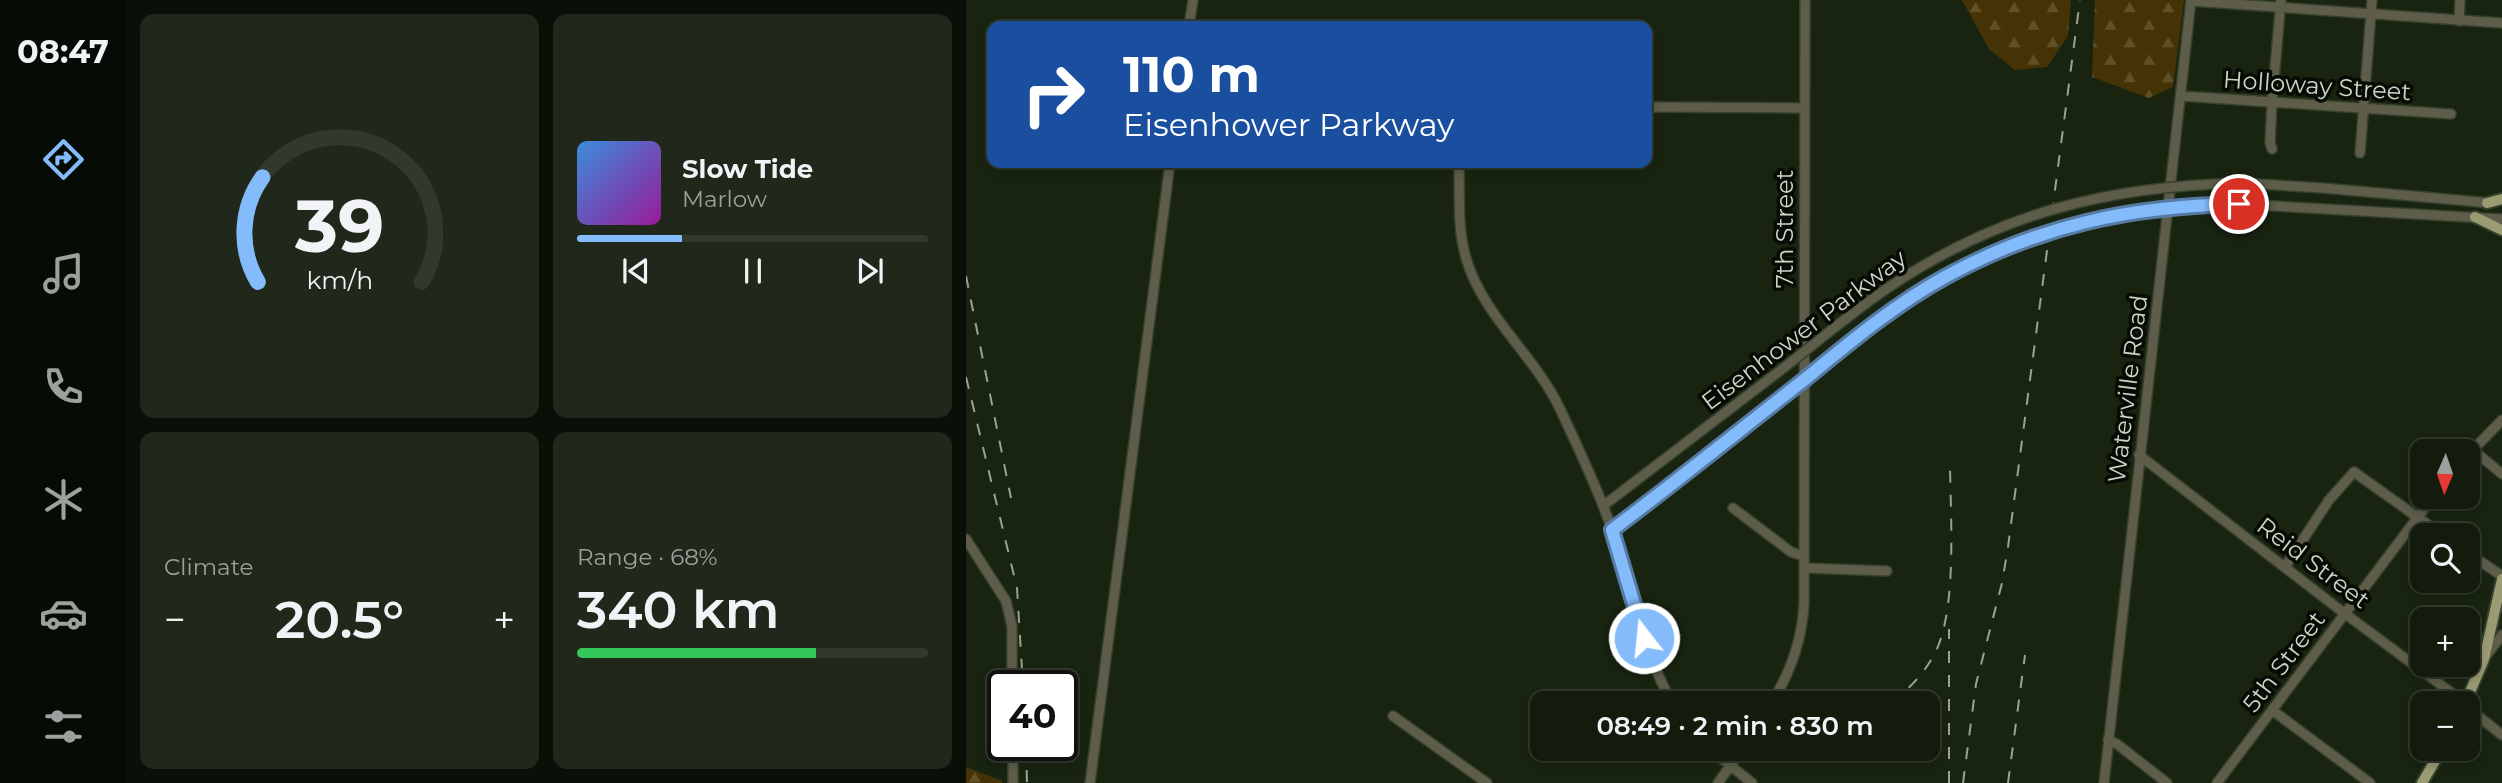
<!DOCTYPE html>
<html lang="en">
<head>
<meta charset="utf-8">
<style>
	:root { --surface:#121b0c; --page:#1f281a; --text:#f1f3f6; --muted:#9ca19d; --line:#31392d; --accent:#84bcfb }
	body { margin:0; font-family:Montserrat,sans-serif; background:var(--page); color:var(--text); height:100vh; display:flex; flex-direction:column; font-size:26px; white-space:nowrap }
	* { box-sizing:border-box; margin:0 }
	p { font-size:23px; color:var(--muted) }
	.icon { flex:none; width:38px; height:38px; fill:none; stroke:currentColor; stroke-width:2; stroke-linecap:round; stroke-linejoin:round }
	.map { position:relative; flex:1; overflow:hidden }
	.details { display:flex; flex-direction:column; gap:14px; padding:14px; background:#0a0f07; width:840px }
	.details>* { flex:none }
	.banner { position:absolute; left:21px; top:21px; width:665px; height:147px; border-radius:14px; box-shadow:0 4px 10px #0003,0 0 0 2px var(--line); background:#1a4fa0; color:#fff; overflow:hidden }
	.needle { width:46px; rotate:182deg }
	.fabs { position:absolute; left:1444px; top:439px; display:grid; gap:14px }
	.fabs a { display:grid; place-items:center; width:70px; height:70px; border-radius:14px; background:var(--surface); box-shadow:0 4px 10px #0003,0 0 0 2px var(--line); font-size:35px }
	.speed { position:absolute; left:21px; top:670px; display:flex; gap:14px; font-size:35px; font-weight:700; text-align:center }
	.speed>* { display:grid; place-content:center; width:91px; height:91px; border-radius:50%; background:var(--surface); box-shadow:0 4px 10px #0003,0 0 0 2px var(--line); line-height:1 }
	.speed .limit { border:4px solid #111; border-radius:10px; background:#fff; color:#111 }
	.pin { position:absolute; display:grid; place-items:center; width:60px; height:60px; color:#fff; margin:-30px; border:4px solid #fff; border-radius:50%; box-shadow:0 2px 7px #0007 }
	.me { position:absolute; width:77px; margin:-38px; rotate:344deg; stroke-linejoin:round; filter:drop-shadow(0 0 5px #0008) }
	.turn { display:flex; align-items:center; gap:24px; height:147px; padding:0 21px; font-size:32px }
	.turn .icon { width:91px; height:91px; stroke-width:2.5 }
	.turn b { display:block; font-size:49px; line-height:60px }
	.big { font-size:52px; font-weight:600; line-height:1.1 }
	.details .tile { flex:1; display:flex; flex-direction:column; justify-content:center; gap:10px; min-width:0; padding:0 24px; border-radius:14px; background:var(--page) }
	.details .dial { align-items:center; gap:0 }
	.dial svg { height:182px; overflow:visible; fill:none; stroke:var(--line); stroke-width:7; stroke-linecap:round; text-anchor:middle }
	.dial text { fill:var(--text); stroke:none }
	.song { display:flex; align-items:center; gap:21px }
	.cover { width:84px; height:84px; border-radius:10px; background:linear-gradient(135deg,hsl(210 70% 55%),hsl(300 70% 35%)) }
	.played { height:7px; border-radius:4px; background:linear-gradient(90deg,var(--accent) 30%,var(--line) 30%) }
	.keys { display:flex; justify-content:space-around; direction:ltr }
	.heat { display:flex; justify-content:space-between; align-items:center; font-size:38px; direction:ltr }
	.charge { height:10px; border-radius:5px; background:linear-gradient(90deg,#34c759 68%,var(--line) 0) }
	.details .tiles { flex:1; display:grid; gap:14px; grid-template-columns:repeat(2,1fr) }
	.trip { position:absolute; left:564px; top:691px; width:410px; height:70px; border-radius:14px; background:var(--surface); box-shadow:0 4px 10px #0003,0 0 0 2px var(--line); font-weight:600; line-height:70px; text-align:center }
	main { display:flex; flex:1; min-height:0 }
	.tabs { display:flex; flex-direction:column; width:126px; justify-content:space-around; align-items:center; background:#070b05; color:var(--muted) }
	.tabs .icon { width:49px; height:49px }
	.tabs .active { color:var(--accent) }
	.tabs b { font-size:32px; color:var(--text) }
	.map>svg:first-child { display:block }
	.forest { fill:url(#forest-firs) }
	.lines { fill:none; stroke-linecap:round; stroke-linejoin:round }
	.minor-casing { stroke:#35402d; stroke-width:12 }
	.major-casing { stroke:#35402d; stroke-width:14 }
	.minor { stroke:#5d5d4a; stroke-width:9 }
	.major { stroke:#9a9b73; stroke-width:10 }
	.rail { stroke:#99a293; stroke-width:2; stroke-dasharray:12 12; stroke-linecap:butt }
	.minor-bridge-casing { stroke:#35402d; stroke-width:12; stroke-linecap:butt }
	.minor-bridge { stroke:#5d5d4a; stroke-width:9 }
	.route-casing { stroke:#567aa3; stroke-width:18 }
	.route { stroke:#84bcfb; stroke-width:12 }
	.labels { text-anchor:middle; stroke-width:7; stroke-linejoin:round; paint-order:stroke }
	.street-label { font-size:24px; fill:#cdd5c8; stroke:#070b04 }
</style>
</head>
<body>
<main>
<nav class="tabs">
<b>08:47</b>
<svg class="icon active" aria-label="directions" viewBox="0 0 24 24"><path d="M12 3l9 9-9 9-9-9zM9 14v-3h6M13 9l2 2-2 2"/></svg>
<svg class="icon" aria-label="music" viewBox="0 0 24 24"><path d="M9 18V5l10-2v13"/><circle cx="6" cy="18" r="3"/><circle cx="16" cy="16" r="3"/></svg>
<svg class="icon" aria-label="phone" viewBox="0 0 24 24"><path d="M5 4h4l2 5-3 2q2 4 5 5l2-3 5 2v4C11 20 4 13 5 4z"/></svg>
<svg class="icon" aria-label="climate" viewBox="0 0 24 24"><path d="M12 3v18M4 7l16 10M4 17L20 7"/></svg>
<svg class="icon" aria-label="car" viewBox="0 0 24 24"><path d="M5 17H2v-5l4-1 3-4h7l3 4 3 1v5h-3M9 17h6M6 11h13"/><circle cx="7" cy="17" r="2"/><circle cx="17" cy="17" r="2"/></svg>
<svg class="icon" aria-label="filters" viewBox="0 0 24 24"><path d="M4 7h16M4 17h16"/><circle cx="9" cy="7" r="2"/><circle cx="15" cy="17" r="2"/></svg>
</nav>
<section class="details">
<div class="tiles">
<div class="tile dial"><svg viewBox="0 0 100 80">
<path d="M14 69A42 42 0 1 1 86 69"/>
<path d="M14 69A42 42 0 0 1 16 23" stroke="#84bcfb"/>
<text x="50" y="56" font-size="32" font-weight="700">39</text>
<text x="50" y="72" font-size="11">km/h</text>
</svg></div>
<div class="tile">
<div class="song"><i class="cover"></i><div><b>Slow Tide</b><p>Marlow</p></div></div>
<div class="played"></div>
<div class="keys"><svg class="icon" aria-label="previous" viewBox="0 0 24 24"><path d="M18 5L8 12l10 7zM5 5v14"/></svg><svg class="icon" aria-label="pause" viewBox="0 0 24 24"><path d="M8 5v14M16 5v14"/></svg><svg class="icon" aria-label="next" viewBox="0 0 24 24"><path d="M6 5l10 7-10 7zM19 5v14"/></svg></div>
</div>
<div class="tile"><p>Climate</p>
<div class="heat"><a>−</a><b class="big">20.5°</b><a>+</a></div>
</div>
<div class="tile"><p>Range · 68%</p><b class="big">340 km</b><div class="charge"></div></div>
</div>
</section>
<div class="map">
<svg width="1536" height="783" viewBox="0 0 1536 783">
	<defs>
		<pattern id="forest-firs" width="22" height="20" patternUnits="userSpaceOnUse" patternTransform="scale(1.75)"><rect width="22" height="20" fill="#453305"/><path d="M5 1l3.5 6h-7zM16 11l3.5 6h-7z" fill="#5f5028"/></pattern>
	</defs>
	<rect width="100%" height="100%" fill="#182410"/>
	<path class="forest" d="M 996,0 L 1105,0 L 1102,36 L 1081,67 L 1049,70 L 1023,49 Z
		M 1129,0 L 1218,0 L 1207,87 L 1183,98 L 1126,77 Z
		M 0,767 L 36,781 L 36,783 L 0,783 Z"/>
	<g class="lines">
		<g class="minor-casing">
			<path id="minor" d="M 1225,1 L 1536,23
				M 1493,21 L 1494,0
				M 223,26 L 227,0
				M 1215,96 L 1485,114
				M 681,107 L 839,108
				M 1306,149 L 1304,143 L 1306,102 L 1315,0
				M 1394,153 L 1406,0
				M 493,163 C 494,194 491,228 500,258 C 517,317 570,356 595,411 C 619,462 643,514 659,569 C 673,615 682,662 707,704
				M 1276,183 L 1357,188 L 1525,203
				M 1273,204 L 1536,219
				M 1507,450 L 1536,474
				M 1173,455 L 1378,613 L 1490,696 L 1497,704
				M 1502,455 L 1536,420
				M 637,506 L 807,376
				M 767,508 L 825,552 L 838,556
				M 646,530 L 807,404
				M 0,539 L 40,601 L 46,626 L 46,686
				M 1502,553 L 1536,576
				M 1319,567 L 1363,500 L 1388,472 L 1478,536
				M 838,568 L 921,571
				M 1519,657 L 1536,635
				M 805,704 C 825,672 836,641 838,604 L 839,0
				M 1502,708 L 1536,735
				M 1306,710 L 1404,783
				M 427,716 L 521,783
				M 1142,740 L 1151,744 L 1201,783
				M 47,746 L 47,783
				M 744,749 L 786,783
				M 124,783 L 204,163
				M 752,783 L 776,749
				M 1138,783 L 1225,0
				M 1251,783 L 1467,497"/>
		</g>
		<g class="major-casing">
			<path id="major" d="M 1521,203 L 1536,199
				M 1509,217 L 1536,230
				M 1499,704 L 1518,659 L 1536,579
				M 1456,783 L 1476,749"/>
		</g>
		<use href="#minor" class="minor"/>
		<use href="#major" class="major"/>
		<path class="rail" d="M 0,276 L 45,498
			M 0,377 L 51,588 L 57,686
			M 925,704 C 940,691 955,677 965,660 C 993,618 984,513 984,461
			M 60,746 L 61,783
			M 983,783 L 983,629
			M 997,783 L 1010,684 L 1036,583 L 1042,547 L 1114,0
			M 1042,783 L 1059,655"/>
		<g class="minor-bridge-casing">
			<path id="minor-bridge" d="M 807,376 C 845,347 881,316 920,289 C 1032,213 1142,186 1276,183
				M 807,404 C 862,360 916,312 977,278 C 1071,225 1167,206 1273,204"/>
		</g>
		<use href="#minor-bridge" class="minor-bridge"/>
	</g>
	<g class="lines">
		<g class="route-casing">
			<path id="route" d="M 678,638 L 646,530 C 711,481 774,430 838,380 C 883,343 928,305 979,277 C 1074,225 1166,206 1273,204"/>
		</g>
		<use href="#route" class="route"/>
	</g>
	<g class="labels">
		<g class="street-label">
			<text transform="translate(1351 86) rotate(4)" y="8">Holloway Street</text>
			<text transform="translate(819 229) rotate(-90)" y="8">7th Street</text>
			<text transform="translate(838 330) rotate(-37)" y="8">Eisenhower Parkway</text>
			<text transform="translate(1162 389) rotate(-83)" y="8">Waterville Road</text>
			<text transform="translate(1347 563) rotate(37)" y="8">Reid Street</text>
			<text transform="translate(1318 662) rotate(-53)" y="8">5th Street</text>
		</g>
	</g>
</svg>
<div class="fabs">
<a><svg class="needle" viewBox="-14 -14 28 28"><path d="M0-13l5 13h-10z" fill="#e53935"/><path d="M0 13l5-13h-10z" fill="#9ca19d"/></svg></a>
<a><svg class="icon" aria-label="search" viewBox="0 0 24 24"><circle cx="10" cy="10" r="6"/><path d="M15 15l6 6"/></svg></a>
<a>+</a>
<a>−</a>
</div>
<div class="speed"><div class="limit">40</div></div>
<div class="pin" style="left:1273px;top:204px;background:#d93025"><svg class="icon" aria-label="arrive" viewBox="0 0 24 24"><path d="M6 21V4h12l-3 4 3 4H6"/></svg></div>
<svg class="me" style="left:678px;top:638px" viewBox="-20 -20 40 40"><circle r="17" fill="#84bcfb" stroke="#fff" stroke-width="3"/><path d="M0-11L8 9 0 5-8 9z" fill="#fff"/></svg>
<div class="trip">08:49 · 2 min · 830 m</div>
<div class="banner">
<div class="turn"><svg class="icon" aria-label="right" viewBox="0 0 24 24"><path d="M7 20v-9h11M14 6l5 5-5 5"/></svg><div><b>110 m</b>Eisenhower Parkway</div></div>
</div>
</div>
</main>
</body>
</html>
